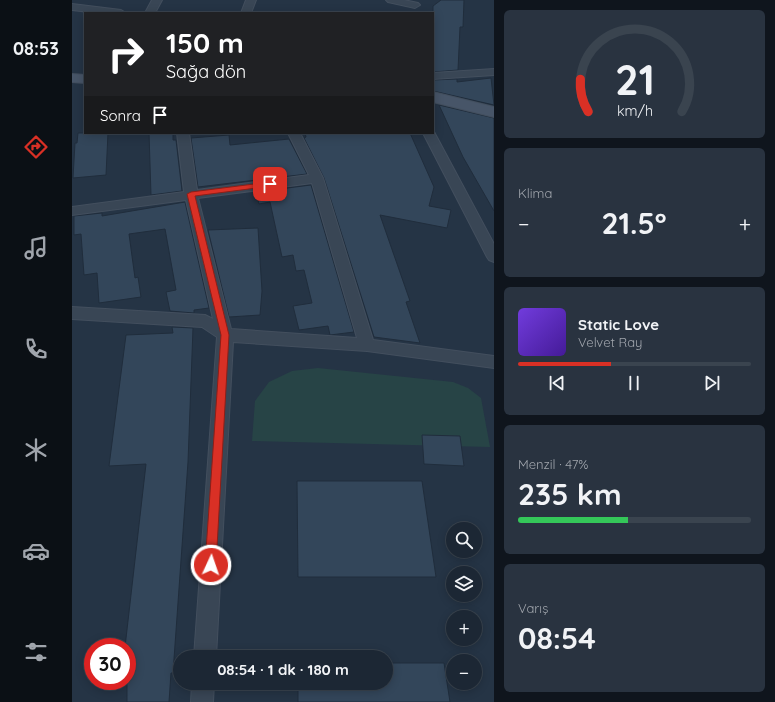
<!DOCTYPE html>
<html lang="tr">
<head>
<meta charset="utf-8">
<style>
	:root { --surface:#1c2734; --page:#293340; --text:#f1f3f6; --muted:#a0a5ac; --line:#3a444f; --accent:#d93025 }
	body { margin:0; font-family:Quicksand,sans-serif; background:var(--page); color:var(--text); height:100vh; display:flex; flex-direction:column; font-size:15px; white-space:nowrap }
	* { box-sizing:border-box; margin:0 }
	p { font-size:13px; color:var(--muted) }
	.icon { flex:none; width:22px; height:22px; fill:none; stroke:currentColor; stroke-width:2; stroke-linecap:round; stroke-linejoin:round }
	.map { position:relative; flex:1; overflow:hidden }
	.drawer { display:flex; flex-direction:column; gap:10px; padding:10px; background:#0f151d; width:281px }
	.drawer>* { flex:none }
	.banner { position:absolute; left:12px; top:12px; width:350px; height:122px; border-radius:0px; box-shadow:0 2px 10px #0003,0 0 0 1px var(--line); background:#202124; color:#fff; overflow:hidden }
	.controls { position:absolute; left:374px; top:522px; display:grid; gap:8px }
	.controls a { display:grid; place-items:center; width:36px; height:36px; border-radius:50%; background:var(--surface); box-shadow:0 2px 10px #0003,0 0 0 1px var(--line); font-size:20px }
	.speed { position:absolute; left:12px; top:638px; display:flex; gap:8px; font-size:20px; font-weight:700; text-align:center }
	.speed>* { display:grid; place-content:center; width:52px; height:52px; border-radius:50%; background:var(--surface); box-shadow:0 2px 10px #0003,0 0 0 1px var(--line); line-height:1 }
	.speed .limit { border:6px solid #d22; background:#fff; color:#111 }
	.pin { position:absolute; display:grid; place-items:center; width:34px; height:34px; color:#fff; margin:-17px; border-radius:8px; box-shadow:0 2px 6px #0006 }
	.me { position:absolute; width:44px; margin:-22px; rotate:3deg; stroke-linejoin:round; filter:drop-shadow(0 0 3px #0008) }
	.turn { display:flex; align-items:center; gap:14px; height:84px; padding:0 16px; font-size:18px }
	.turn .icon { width:52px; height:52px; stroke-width:2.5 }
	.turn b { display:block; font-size:28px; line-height:34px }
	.then { display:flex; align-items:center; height:38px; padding:0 16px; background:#0003; gap:8px; font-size:15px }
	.big { font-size:30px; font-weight:700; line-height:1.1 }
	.drawer .card { flex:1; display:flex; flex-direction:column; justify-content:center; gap:6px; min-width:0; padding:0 14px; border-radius:6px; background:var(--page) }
	.drawer .dial { align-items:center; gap:0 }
	.dial svg { height:104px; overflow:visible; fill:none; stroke:var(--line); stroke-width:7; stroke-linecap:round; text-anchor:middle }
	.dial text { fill:var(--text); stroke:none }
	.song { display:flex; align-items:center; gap:12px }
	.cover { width:48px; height:48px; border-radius:6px; background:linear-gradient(135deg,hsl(260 70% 55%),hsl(260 70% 35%)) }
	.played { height:4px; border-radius:2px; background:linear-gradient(90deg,var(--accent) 40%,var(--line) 40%) }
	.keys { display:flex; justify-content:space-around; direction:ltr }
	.heat { display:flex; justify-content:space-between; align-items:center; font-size:22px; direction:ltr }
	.charge { height:6px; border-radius:3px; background:linear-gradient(90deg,#34c759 47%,var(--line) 0) }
	.trip { position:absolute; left:101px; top:650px; width:220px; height:40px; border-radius:20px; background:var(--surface); box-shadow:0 2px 10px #0003,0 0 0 1px var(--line); font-weight:700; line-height:40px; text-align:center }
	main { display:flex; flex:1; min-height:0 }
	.menu { display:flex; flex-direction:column; width:72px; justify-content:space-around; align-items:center; background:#0b1015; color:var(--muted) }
	.menu .icon { width:28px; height:28px }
	.menu .current { color:var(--accent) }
	.menu b { font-size:18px; color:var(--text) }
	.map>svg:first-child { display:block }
	.green { fill:#274446 }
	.building { fill:#33465a; stroke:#202d3c }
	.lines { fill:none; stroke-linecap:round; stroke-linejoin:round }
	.street-casing { stroke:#434f5e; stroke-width:2 }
	.secondary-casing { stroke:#434f5e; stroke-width:2 }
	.street { fill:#394655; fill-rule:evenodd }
	.secondary { fill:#475568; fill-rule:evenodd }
	.route { fill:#d93025; stroke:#8d1f18 }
</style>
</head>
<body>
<main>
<nav class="menu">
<b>08:53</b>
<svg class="icon current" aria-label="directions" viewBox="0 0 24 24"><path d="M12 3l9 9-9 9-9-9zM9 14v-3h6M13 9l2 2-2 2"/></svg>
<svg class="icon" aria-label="music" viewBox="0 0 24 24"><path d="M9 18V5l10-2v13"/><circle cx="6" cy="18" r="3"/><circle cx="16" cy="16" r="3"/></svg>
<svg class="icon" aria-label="phone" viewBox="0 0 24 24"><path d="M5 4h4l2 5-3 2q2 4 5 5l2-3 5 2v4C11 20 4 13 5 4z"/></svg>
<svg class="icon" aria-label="climate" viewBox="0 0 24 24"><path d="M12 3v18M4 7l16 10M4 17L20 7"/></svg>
<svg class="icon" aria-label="car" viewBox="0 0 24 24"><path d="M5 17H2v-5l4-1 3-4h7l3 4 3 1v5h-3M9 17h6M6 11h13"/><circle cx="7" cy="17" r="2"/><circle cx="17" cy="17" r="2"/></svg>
<svg class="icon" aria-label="filters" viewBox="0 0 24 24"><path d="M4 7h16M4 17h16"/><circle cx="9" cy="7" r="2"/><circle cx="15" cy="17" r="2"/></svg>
</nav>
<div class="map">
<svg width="422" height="702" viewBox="0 0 422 702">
	<rect width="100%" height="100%" fill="#253445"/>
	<path class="green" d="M 246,368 L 381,382 L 396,388 L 409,398 L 418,447 L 180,441 L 183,401 L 197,382 L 220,371 Z"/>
	<path class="building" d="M 369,0 L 392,0 L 391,27 L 388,27 L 386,70 L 361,72 L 361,6 Z
		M 419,78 L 422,105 L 361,91 L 361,80 L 385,79 L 385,82 Z
		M 367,105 L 422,118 L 422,211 L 391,157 Z
		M 6,133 L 36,133 L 34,175 L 1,178 L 3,143 L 5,143 Z
		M 77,133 L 101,133 L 101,140 L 104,140 L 110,191 L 79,195 Z
		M 233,133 L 338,133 L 362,187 L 357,206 L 379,210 L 375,228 L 308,215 L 338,301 L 334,302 L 348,343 L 302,337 L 252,178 L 232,138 L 234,137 Z
		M 157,135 L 158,145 L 217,139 L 235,174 L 126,187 L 119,138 Z
		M 239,185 L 282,332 L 258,335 L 256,326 L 227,330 L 221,306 L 240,303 L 232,270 L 224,271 L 221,255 L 210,257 L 198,202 L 187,204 L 184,192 Z
		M 113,202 L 137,308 L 122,310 L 122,313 L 98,311 L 94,292 L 104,290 L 93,229 L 57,234 L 63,278 L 66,277 L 69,297 L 27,303 L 25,273 L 12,275 L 9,234 L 2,235 L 2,216 L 30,213 L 30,216 Z
		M 186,228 L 190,291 L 188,315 L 157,317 L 136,230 Z
		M 100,327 L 121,328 L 116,462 L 101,673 L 99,673 L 97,702 L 55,702 L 55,647 L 53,647 L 74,464 L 37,466 L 54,335 L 101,333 Z
		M 350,435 L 388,436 L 392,466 L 352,464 Z
		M 225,481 L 350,481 L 364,577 L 226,577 Z
		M 314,663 L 372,663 L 378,702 L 226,702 L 226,683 L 314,683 Z"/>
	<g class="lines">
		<g class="street-casing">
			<path id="street" d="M 80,0 L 90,0 L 83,13 L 73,13 Z
				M 174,0 L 184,0 L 179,13 L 169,13 Z
				M 314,0 L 332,0 L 346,3 L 348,5 L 343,8 L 316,2 Z
				M 0,4 L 49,10 L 54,13 L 26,13 L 0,10 Z
				M 422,69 L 422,75 L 361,79 L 361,73 Z
				M 361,130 L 422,244 L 422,262 L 417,260 L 415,257 L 351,133 L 361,133 Z
				M 105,133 L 117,133 L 125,190 L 237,175 L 216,133 L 228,133 L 251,178 L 301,340 L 422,356 L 422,368 L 295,351 L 161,342 L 144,657 L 122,657 L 145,337 L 130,327 L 0,319 L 0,307 L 133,315 L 141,319 L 114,200 L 0,215 L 0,207 L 112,192 ZM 240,183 L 285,338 L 159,329 L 126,198 Z
				M 120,683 L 142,683 L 141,702 L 119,702 Z"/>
		</g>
		<g class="secondary-casing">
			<path id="secondary" d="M 0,74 L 13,75 L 13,83 L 0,82 Z
				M 361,92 L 422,107 L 422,117 L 361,102 Z"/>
		</g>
		<use href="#street" class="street"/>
		<use href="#secondary" class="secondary"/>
	</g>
	<path class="route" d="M 198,182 L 200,183 L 200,186 L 123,196 L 157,335 L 144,565 L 143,569 L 139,571 L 135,569 L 133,565 L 149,335 L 115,194 L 119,192 Z"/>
</svg>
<div class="controls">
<a><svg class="icon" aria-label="search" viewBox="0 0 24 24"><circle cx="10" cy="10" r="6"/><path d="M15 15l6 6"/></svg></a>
<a><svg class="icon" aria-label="layers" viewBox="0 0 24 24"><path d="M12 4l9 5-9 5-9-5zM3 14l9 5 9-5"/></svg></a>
<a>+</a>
<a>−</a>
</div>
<div class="speed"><div class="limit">30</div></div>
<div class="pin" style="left:198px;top:184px;background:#d93025"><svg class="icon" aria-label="arrive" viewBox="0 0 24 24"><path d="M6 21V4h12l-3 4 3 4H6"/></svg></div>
<svg class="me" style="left:139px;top:565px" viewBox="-20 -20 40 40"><circle r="17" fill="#d93025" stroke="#fff" stroke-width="3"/><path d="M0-11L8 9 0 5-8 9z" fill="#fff"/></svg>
<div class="trip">08:54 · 1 dk · 180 m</div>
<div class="banner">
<div class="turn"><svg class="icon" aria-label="right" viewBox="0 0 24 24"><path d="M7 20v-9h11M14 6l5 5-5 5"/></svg><div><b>150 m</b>Sağa dön</div></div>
<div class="then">Sonra<svg class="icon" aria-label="arrive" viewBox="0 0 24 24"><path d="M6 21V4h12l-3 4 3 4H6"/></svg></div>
</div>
</div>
<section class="drawer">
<div class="card dial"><svg viewBox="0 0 100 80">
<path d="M14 69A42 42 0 1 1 86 69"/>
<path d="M14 69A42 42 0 0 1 8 44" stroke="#d93025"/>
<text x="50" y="56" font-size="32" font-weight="700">21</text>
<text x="50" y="72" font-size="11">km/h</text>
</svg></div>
<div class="card"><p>Klima</p>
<div class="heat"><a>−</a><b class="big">21.5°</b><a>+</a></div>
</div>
<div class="card">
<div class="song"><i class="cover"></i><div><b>Static Love</b><p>Velvet Ray</p></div></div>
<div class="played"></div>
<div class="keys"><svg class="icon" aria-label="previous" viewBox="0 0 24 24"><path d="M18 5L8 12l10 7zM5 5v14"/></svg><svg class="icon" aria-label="pause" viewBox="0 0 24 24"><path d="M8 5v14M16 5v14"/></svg><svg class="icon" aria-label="next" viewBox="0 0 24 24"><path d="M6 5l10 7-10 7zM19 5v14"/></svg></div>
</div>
<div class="card"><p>Menzil · 47%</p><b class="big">235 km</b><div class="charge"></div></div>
<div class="card"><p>Varış</p><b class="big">08:54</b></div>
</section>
</main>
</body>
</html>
